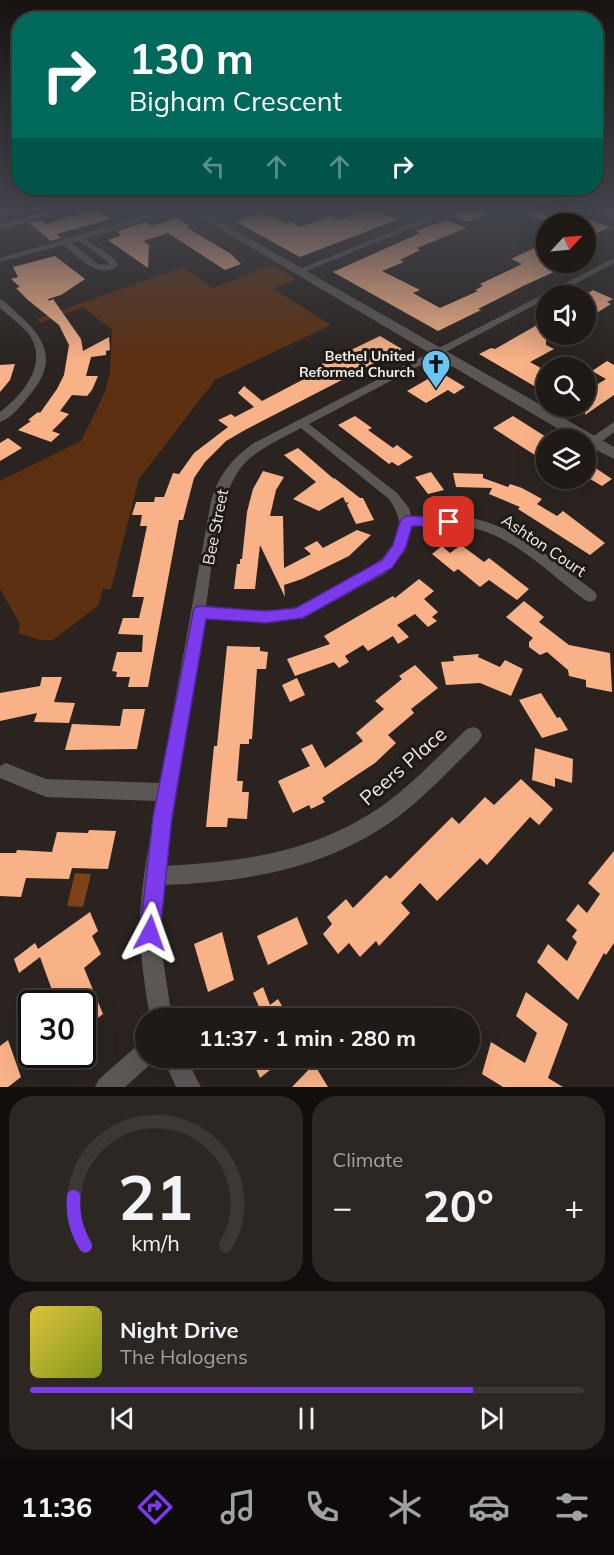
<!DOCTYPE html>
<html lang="en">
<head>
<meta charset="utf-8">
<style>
	:root { --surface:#201a17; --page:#2d2724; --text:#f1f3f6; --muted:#a2a1a1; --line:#3d3836; --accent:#7c3aed }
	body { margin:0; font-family:Mulish,sans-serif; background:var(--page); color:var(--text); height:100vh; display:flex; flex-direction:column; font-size:22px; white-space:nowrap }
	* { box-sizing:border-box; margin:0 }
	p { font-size:20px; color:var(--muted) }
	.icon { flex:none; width:33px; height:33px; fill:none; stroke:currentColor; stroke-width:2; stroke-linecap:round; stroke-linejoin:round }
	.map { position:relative; height:1087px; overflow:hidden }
	.panel { display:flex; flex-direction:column; gap:9px; padding:9px; background:#120e0d; flex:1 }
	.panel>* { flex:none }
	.hud { position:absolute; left:12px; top:12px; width:591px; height:183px; border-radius:24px; box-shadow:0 6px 24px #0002,0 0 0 2px var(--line); background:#00695c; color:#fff; overflow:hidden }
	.needle { width:39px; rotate:64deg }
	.tools { position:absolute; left:536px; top:213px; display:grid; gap:12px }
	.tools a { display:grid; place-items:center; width:60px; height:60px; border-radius:50%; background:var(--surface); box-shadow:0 6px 24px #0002,0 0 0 2px var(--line); font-size:30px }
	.speed { position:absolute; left:18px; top:990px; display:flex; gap:12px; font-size:30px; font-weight:700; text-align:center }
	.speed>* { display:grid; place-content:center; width:78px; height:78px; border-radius:50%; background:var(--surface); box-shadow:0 6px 24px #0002,0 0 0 2px var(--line); line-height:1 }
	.speed .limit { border:3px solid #111; border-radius:9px; background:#fff; color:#111 }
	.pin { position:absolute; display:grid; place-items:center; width:51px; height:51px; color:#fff; margin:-26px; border-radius:12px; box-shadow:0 3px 9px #0006 }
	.me { position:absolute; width:66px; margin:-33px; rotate:4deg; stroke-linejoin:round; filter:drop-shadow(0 0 4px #0008) }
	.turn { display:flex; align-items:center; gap:21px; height:126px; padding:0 18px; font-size:27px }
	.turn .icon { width:78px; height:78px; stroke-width:2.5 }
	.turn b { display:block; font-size:42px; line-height:51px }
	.lanes { display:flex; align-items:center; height:57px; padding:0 18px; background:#0003; justify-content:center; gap:30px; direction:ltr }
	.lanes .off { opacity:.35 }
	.big { font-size:45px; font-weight:700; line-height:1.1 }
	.panel .card { flex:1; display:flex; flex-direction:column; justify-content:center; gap:9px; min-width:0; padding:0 21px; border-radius:24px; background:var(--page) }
	.panel .dial { align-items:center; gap:0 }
	.dial svg { height:156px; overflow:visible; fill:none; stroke:var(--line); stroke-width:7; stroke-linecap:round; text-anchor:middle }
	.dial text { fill:var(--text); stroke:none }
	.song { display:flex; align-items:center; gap:18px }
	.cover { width:72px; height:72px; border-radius:9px; background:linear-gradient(135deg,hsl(50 70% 55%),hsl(70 70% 35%)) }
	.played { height:6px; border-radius:3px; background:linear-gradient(90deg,var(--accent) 80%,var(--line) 80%) }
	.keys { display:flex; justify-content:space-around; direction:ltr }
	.heat { display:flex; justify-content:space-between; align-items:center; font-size:33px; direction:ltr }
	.panel .tiles { flex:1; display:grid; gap:9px; grid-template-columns:1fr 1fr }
	.card:last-child { grid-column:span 2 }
	.trip { position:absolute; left:135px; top:1008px; width:345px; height:60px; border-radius:30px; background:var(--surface); box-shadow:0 6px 24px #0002,0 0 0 2px var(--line); font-weight:700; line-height:60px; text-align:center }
	.tab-bar { display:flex; height:96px; justify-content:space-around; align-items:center; background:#0d0a09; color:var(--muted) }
	.tab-bar .icon { width:42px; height:42px }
	.tab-bar .on { color:var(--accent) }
	.tab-bar b { font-size:27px; color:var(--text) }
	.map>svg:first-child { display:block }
	.green { fill:#5d3011 }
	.water { fill:#7f4116 }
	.building { fill:#f9b287 }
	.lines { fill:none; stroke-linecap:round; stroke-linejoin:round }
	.minor { fill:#5a5755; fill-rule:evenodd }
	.tertiary { fill:#5a5755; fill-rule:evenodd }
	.secondary { fill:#78736f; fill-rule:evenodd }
	.route { fill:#7c3aed; stroke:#51269a; stroke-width:1.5 }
	.labels { text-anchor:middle; stroke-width:6; stroke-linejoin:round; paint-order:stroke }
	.far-poi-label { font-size:14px; font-weight:bold; fill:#f2eeeb; stroke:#201a16; text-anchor:end }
	.street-label { font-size:16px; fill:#f2eeeb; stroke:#201a16 }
	.near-street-label { font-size:20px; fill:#f2eeeb; stroke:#201a16 }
</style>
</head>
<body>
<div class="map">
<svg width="614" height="1087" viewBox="0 0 614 1087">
	<rect width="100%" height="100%" fill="#2a231f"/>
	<path class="green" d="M 272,265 L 296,279 L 273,289 L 331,325 L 215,380 L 139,479 L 111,589 L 103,589 L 99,605 L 53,640 L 39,640 L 18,633 L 20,624 L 0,589 L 0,481 L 81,441 L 105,392 L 110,371 L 112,330 L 83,307 L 40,323 L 37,319 L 182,267 L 213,288 Z"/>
	<path class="water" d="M 75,873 L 91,874 L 83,907 L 67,906 Z"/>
	<path class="building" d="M 97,209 L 111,219 L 57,234 L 61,238 L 51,241 L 29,223 L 41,220 L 46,224 Z
		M 371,209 L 399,219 L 300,257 L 236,222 L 260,214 L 266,214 L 286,224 L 291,222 L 300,227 L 331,216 L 340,220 Z
		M 470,209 L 499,209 L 499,210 L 467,222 L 453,215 Z
		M 515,209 L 559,209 L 610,227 L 595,234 L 585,230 L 585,224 L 550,224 Z
		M 177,218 L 189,226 L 186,227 L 231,254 L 241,264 L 225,270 L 168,233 L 143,241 L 149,245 L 148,268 L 108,240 L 120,236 L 118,231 L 145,222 L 151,226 Z
		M 447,220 L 466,228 L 417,248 L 420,250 L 400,260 L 404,262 L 382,271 L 420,290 L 413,293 L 440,308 L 478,291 L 475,290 L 483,286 L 480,284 L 522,264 L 511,259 L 534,248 L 546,253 L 546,262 L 576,262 L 523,286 L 478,309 L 481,310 L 438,331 L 333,272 L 420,233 L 416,231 Z
		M 55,256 L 85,279 L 61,295 L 48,299 L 49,301 L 53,299 L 81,339 L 83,351 L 109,337 L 110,350 L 106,351 L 106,355 L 91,357 L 86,376 L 98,376 L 92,390 L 87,396 L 72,395 L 60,411 L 69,414 L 52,431 L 60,434 L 51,442 L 18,430 L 31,421 L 28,420 L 38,412 L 40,413 L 57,389 L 64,375 L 69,345 L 59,325 L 28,300 L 16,288 L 20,287 L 11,279 L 18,277 L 13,267 Z
		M 593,290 L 613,299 L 607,302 L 611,304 L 585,320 L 585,295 Z
		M 546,320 L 546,345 L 554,349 L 530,362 L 546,371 L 546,387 L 541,390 L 479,354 L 491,348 L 495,349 Z
		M 380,336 L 402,349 L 245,430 L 226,441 L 205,462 L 194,478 L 183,520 L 179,520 L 148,687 L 128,687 L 130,677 L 116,677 L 117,672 L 112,671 L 117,652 L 142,652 L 143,635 L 118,634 L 123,618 L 139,618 L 144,597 L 132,597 L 147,526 L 140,526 L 142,515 L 132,515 L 136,502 L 154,502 L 155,497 L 164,497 L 173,473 L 179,474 L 194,453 L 228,427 L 218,420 L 231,414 L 235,417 L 254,407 L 238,393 L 244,386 L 262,401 L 306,378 L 303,373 Z
		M 607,361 L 614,365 L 614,395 L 585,415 L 585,392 L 606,379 L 592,371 Z
		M 15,364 L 10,380 L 0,392 L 0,365 Z
		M 440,372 L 465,387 L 454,394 L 448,390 L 426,403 L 407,391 Z
		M 355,416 L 372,428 L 368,430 L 393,448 L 397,445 L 413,457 L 398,466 L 392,462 L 389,464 L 338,425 Z
		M 513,416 L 551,440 L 546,440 L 546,455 L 541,459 L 493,428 Z
		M 8,438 L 22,448 L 0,461 L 0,443 Z
		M 298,448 L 335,480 L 333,477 L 360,498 L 363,498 L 374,520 L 356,524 L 347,505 L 349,502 L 346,503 L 343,497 L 319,511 L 293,499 L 316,482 L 284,455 Z
		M 585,462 L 600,471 L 612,479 L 602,486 L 585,476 Z
		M 263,471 L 284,477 L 276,490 L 270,516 L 283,516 L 284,568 L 311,554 L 304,548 L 317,541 L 323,548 L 357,530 L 371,535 L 349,556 L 302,579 L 284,585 L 285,597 L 260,545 L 255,589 L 234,589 L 237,564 L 240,564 L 240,559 L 242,559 L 247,512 L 253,489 Z
		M 431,472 L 444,490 L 428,494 L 415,477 Z
		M 453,473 L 483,474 L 483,478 L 508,487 L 510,484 L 522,488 L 542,499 L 537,504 L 557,516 L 563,511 L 605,543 L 590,555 L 518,509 L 520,507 L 489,494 L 492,488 L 456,487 Z
		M 461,545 L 484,562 L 489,558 L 529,589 L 517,600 L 489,580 L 480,587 L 458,569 L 454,572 L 432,554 L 442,546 L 450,553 Z
		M 419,579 L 434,591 L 424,599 L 438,612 L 432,617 L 437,621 L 428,627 L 415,614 L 397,625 L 409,637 L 398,644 L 393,636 L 368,651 L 363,645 L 345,656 L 349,662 L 339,668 L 334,662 L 295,676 L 287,659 L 330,644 L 324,636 L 393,596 L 395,598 Z
		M 524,601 L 544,617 L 539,622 L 569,645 L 610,653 L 612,692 L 586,687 L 586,680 L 569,676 L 568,670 L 547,652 L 540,655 L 529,647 L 529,642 L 533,638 L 506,617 Z
		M 227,646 L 260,647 L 260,651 L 268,652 L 266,669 L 257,669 L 252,739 L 249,739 L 249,744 L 240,744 L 237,781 L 243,781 L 242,792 L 249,792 L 247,819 L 228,818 L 227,827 L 206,827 L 214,746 L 217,746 Z
		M 479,654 L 478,657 L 500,667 L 505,660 L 523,669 L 511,696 L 480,683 L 446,685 L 441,662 L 454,661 L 453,656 Z
		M 415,665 L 438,688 L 411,709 L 414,713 L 388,735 L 396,743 L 375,763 L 322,798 L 325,802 L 311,809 L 309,805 L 293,813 L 278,781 L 310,766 L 301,749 L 312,744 L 325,768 L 363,741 L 356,733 L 384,709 L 375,701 L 402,679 L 399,676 Z
		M 42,677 L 62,677 L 54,702 L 75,703 L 69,723 L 34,722 L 37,713 L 0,721 L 0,693 L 40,686 Z
		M 297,678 L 305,695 L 290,702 L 282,685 Z
		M 541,693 L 557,718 L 560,717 L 568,730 L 542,738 L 519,700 Z
		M 123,709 L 145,709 L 137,749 L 65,750 L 72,724 L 120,726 Z
		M 535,748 L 573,759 L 572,783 L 555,778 L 555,787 L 532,780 Z
		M 521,779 L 553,809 L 539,825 L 530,817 L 487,865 L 480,858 L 437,901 L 420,883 L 401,903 L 410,913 L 379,946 L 376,941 L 360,957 L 349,943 L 338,954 L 323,934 L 332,924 L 327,917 L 346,899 L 353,908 L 386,875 L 390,879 L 452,817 L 459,824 L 485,797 L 494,805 Z
		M 89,830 L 116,831 L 108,869 L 72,868 L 69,879 L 26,878 L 21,897 L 0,896 L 0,853 L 16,853 L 17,850 L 52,852 L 57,832 L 88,833 Z
		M 614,851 L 614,943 L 606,955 L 604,953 L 578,1000 L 537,962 L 548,944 L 567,961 L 577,942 L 572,937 L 577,930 L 566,920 L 578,904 L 587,913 L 600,894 L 588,883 Z
		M 90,912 L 98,931 L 92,936 L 101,954 L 84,968 L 103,1014 L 82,1030 L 82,1004 L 57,1004 L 40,957 L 19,973 L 14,959 L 35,943 L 38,949 Z
		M 297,917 L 308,944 L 268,965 L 257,936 Z
		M 222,932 L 234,980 L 208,992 L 194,944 Z
		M 263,987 L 270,1005 L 278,999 L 289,1018 L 264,1018 L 253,993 Z
		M 526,992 L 568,1024 L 548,1078 L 563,1087 L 503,1087 L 482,1074 L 491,1042 L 525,1063 L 537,1033 L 516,1016 Z
		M 8,1040 L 21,1077 L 8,1087 L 0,1087 L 0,1046 Z
		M 251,1058 L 285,1058 L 260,1078 Z
		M 314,1064 L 328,1087 L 292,1087 Z"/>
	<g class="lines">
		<path class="minor" d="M 168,209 L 179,209 L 86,239 L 115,259 L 118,266 C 98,280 79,258 64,245 L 0,262 L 0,258 ZM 79,241 L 108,262 L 109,265 L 98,264 L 71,243 Z
			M 412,209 L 422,209 L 434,214 L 447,209 L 457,209 L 302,273 L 295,271 L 428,217 Z
			M 582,209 L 592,209 L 614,216 L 614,221 Z
			M 614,258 L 614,263 L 553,296 L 546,296 L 546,299 L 309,424 L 397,493 L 409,508 L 411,516 C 433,516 455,514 476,519 C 522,530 558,565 595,592 L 597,596 L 595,600 L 590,602 L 585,600 C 552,576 518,540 477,529 C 456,524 434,525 412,526 L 405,551 L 386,573 L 303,618 L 266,623 L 204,618 L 165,866 C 245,862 320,851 386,803 C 415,782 440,754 467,729 L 473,727 L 479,729 L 482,735 L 479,741 C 453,766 428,794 399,816 C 330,868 248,882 163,885 L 160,924 L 161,947 L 172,1018 L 150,1018 C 145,988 140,956 140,926 C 140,884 150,842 157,801 L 46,797 L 0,778 L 0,766 L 6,763 L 46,779 L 160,783 L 211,501 C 218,476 232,458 254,443 ZM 301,428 L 389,499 C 422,546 368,569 334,588 C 322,594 307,606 293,608 C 265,613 235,609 206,606 C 213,564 216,488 249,459 C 264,446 283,438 301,428 Z
			M 0,299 C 7,302 12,309 18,314 C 49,341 57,364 28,397 C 21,406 11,418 0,422 L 0,412 C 23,395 50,362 28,333 C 20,324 9,316 0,308 Z
			M 614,422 L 614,432 L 597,445 L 589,445 L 587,442 L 589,439 Z
			M 146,1042 L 146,1058 L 156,1058 L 154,1061 L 125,1087 L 95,1087 L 99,1079 L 138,1045 Z
			M 163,1058 L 186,1058 L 201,1087 L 176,1087 Z"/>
		<path class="tertiary" d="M 186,209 L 198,209 L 614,447 L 614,459 L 585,444 L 585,440 L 577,440 Z"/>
		<path class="secondary" d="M 53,209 L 68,209 L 0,230 L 0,224 Z"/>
	</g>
	<linearGradient id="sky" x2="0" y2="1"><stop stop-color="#171311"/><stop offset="0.58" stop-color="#44454d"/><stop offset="1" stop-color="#44454d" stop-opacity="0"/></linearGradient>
	<rect width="614" height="361" fill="url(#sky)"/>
	<path class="route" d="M 406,516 L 449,517 L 455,522 L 449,526 L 412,526 L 406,547 L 392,568 L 303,618 L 266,623 L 206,619 L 172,817 L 160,933 L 157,940 L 150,943 L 143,940 L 140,933 L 153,817 L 194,608 L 199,606 L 266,611 L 296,608 L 382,560 L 393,545 L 400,521 Z"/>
	<defs>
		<g id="church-pin" transform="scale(1.5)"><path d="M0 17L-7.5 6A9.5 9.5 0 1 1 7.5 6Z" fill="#68c4f0" stroke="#201a16"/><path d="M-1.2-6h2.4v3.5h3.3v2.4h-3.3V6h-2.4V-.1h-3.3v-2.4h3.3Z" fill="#111"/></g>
	</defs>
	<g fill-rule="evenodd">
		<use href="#church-pin" x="436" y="364"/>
	</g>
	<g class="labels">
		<g class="far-poi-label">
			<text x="415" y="361">Bethel United<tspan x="415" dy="16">Reformed Church</tspan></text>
		</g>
		<g class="street-label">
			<text transform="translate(215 527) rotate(-79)" y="6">Bee Street</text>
			<text transform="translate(544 545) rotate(34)" y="6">Ashton Court</text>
		</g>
		<g class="near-street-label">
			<text transform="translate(403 766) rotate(-41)" y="7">Peers Place</text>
		</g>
	</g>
</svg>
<div class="tools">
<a><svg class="needle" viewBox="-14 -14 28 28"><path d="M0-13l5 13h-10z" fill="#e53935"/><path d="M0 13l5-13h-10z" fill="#a2a1a1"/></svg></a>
<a><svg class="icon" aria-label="sound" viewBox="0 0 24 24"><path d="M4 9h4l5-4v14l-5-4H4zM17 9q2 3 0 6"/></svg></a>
<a><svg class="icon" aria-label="search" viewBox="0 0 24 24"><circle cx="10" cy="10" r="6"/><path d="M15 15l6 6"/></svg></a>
<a><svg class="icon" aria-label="layers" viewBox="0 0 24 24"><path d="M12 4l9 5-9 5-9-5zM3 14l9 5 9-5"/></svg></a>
</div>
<div class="speed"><div class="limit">30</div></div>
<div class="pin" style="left:449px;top:522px;background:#d93025"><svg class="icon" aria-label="arrive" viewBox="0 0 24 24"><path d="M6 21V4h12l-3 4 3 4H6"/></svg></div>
<svg class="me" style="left:150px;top:933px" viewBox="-20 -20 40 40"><path d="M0-17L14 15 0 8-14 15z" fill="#7c3aed" stroke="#fff" stroke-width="4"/></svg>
<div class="trip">11:37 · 1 min · 280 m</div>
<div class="hud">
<div class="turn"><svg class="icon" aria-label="right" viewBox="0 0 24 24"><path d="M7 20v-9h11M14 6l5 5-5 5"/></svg><div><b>130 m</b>Bigham Crescent</div></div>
<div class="lanes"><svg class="icon off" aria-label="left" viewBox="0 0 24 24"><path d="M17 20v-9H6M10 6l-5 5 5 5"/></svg><svg class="icon off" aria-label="ahead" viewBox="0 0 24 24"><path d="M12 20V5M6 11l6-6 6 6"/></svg><svg class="icon off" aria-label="ahead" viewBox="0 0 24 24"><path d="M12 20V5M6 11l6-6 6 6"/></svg><svg class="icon" aria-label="right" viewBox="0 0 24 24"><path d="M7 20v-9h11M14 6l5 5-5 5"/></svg></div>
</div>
</div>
<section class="panel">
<div class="tiles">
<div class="card dial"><svg viewBox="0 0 100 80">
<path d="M14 69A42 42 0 1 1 86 69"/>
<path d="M14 69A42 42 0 0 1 8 44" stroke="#7c3aed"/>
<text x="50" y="56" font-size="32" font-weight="700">21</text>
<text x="50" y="72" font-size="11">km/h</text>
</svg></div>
<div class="card"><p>Climate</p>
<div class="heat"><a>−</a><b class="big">20°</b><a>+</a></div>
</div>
<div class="card">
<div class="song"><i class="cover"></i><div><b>Night Drive</b><p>The Halogens</p></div></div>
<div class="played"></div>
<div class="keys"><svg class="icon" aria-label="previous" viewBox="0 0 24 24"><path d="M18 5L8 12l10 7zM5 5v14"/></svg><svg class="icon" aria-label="pause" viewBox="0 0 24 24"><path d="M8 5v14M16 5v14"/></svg><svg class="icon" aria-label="next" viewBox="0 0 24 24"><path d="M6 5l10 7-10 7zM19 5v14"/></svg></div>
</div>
</div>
</section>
<nav class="tab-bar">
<b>11:36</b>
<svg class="icon on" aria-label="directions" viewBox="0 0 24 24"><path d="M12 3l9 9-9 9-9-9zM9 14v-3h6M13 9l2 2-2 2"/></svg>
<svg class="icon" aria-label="music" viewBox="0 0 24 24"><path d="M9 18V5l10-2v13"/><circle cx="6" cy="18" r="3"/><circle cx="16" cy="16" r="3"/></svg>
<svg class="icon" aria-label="phone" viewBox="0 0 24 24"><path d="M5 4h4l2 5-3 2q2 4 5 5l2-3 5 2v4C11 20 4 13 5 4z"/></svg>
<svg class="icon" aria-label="climate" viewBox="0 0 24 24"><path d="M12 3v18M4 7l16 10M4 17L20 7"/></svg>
<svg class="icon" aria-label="car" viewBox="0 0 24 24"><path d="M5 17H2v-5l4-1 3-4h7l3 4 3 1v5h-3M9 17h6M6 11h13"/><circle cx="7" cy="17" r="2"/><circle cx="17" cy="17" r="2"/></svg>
<svg class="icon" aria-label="filters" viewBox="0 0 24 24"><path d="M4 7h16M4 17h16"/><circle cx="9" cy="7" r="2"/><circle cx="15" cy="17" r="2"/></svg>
</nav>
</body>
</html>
